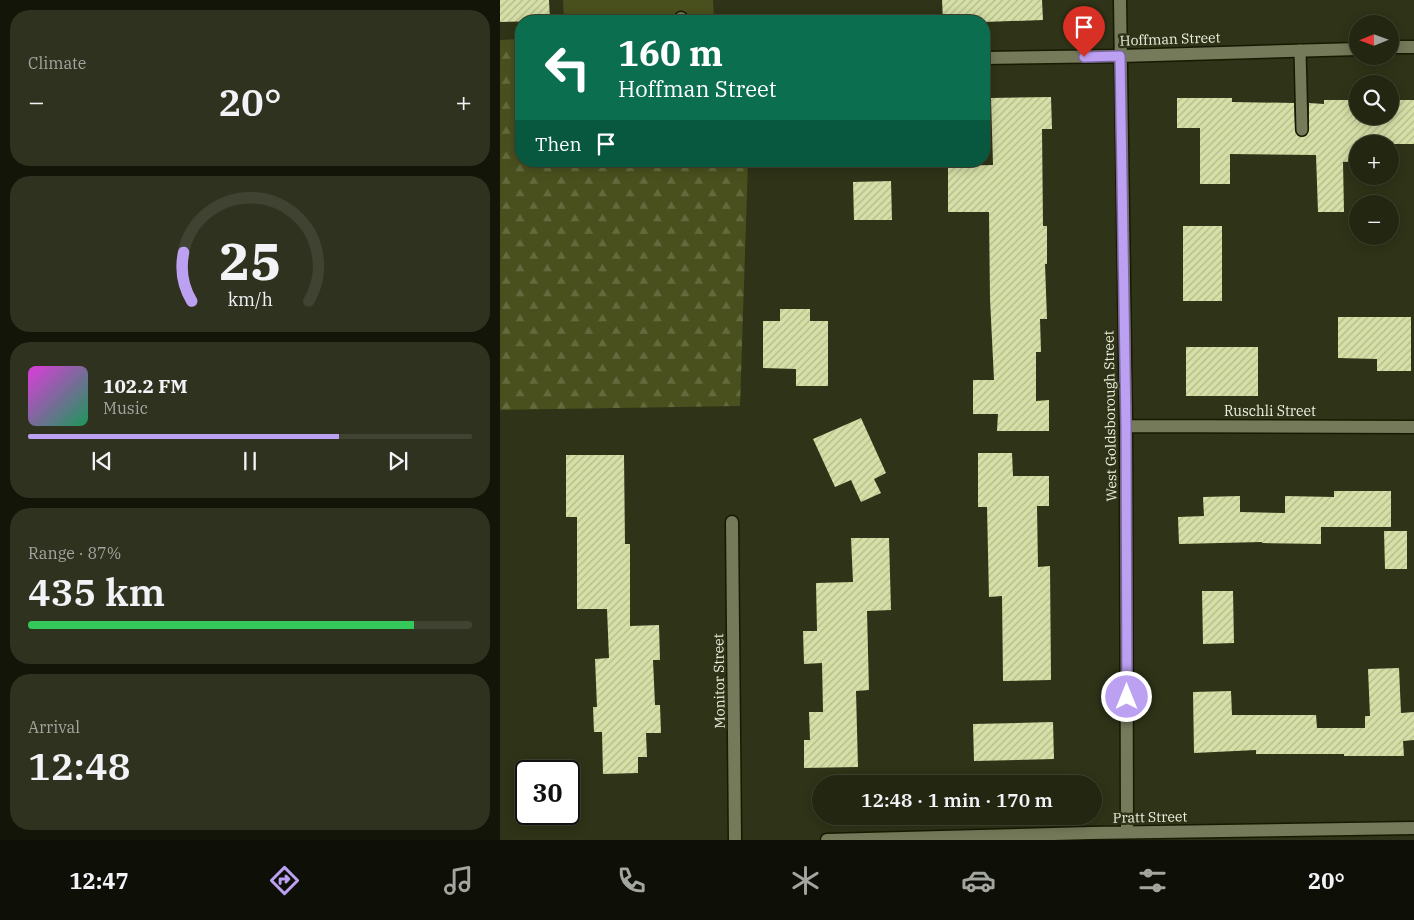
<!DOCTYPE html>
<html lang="en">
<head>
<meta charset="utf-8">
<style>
	:root { --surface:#232611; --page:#2f321f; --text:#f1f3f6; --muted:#a3a59f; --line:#404331; --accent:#bca0f2 }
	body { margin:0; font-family:"IBM Plex Serif",serif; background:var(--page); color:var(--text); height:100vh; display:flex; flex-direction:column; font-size:19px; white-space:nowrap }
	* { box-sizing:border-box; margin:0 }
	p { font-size:16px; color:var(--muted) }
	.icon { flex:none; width:28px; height:28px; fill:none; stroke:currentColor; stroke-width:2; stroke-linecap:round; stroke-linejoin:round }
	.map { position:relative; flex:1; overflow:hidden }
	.details { display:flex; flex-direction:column; gap:10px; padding:10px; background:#131509; width:500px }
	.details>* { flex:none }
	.banner { position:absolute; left:15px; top:15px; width:475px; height:152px; border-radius:20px; box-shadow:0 2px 12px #0003,0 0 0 1px var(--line); background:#0b6e4f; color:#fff; overflow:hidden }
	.needle { width:32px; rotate:269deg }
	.fabs { position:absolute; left:849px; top:15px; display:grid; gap:10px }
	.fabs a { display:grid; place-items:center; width:50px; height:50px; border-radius:50%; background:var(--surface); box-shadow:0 2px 12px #0003,0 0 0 1px var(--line); font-size:25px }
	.speed { position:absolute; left:15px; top:760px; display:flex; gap:10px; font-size:25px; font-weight:700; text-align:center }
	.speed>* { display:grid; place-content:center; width:65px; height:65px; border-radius:50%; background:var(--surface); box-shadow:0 2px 12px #0003,0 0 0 1px var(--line); line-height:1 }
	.speed .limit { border:2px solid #111; border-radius:8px; background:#fff; color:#111 }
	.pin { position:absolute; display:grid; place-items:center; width:42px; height:42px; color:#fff; margin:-51px -21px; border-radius:50% 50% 50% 0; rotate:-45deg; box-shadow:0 0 5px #0007 }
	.pin .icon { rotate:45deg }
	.me { position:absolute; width:55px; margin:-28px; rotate:0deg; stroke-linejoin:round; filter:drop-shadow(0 0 4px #0008) }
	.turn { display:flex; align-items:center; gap:18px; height:105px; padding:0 20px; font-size:22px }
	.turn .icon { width:65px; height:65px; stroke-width:2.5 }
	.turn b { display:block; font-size:35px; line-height:42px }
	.then { display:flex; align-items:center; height:48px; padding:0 20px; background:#0003; gap:10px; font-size:19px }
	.big { font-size:38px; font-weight:600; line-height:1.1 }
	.details .card { flex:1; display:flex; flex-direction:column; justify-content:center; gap:8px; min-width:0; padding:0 18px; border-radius:20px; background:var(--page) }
	.details .dial { align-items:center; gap:0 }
	.dial svg { height:130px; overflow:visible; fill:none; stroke:var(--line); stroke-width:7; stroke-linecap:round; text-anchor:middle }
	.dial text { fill:var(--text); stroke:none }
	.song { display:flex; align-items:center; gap:15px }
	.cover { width:60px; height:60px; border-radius:8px; background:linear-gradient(135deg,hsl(300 70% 55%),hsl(150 70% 35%)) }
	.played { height:5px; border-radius:2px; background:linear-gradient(90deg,var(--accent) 70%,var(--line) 70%) }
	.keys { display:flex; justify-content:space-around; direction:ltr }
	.heat { display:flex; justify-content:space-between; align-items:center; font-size:28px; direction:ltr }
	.charge { height:8px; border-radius:4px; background:linear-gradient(90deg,#34c759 87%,var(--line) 0) }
	.trip { position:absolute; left:312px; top:775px; width:290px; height:50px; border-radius:25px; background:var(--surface); box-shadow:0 2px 12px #0003,0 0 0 1px var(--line); font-weight:600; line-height:50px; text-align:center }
	.tabs { display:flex; height:80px; justify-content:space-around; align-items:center; background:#0e0f07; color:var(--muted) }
	.tabs .icon { width:35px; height:35px }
	.tabs .on { color:var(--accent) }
	.tabs b { font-size:22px; color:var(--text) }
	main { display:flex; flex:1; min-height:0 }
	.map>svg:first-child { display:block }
	.green { fill:#4a501d }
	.forest { fill:url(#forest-firs) }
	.building { fill:url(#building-hatch) }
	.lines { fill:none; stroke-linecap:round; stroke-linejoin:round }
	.service-casing { stroke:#171a01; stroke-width:14 }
	.minor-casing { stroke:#171a01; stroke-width:15 }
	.service { stroke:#757a5b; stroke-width:11 }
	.minor { stroke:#757a5b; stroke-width:12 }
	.route-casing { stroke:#7a689d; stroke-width:12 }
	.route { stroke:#bca0f2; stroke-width:9 }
	.labels { text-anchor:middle; stroke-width:5; stroke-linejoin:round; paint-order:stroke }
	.street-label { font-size:14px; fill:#ecefde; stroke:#2f3317 }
</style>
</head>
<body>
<main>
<section class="details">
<div class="card"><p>Climate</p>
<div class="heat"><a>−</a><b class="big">20°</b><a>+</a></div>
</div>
<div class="card dial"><svg viewBox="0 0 100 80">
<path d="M14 69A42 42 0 1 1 86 69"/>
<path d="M14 69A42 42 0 0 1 9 39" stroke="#bca0f2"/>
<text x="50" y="56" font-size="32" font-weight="700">25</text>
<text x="50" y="72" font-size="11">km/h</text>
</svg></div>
<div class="card">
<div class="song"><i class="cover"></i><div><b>102.2 FM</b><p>Music</p></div></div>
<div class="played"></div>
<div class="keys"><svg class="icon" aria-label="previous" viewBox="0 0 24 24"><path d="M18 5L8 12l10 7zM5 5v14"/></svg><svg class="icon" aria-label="pause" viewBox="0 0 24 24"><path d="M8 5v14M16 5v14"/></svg><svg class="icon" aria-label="next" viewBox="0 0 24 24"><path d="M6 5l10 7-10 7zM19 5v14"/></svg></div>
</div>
<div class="card"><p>Range · 87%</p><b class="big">435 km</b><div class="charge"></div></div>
<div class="card"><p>Arrival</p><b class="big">12:48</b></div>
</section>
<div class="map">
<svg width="914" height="840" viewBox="0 0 914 840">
	<defs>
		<pattern id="forest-firs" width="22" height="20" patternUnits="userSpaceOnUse" patternTransform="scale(1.25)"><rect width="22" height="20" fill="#4a501d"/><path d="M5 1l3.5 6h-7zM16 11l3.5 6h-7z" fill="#646a3d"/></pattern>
		<pattern id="building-hatch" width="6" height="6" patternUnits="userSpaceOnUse" patternTransform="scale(1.25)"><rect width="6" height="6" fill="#d6dfa6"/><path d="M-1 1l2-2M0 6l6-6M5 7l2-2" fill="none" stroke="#b2b98d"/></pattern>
	</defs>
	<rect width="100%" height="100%" fill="#2f3317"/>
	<path class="green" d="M 63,0 L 213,0 L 214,17 L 64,21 Z"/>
	<path class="forest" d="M 21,39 L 21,161 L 248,161 L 240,406 L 0,410 L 0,40 Z"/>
	<path class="building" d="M 0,0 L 49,0 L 50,21 L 0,22 Z
		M 442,0 L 542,0 L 543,20 L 484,22 L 443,21 Z
		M 551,97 L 552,129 L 542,129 L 543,226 L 547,226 L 547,264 L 545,264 L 547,319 L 540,319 L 541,352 L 536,352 L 536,401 L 549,400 L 549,431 L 497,431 L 498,414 L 473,414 L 473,380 L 494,380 L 490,299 L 489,212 L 448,212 L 448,166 L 493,165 L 491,98 Z
		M 677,98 L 732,98 L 732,102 L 794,103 L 795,131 L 798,136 L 802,137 L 806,136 L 809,130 L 809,103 L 824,104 L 824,100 L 858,100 L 858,116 L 890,116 L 890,100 L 914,100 L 914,144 L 858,144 L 858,161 L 843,162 L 844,212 L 818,212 L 816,155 L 730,154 L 730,184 L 700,184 L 700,128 L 677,128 Z
		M 391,181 L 392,220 L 354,220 L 353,182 Z
		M 683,226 L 722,226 L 722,301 L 683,301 Z
		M 280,309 L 310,309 L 310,321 L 328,321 L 328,386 L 296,386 L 296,369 L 263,368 L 263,321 L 280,321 Z
		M 838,317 L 911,317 L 911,371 L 877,371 L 877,359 L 838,358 Z
		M 686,347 L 758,347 L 758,396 L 686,396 Z
		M 361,418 L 386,473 L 374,479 L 381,493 L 361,502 L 351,480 L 335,487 L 313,439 Z
		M 478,453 L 512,453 L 513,476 L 549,476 L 549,506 L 537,506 L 538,567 L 550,566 L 551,680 L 503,681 L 502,596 L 489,597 L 487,507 L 478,507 Z
		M 66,455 L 124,455 L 125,544 L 130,544 L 130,626 L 159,625 L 160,660 L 153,660 L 155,705 L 160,705 L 161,733 L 146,733 L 147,757 L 138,757 L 138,773 L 103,774 L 102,732 L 94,732 L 93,707 L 97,707 L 95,659 L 109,658 L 107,609 L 77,609 L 77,517 L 66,517 Z
		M 834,491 L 891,491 L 891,527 L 821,527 L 821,544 L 762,543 L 762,542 L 679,544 L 678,517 L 704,516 L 703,497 L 740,496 L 740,512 L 785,513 L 785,496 L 834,497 Z
		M 884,531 L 907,531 L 907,569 L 885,569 Z
		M 351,538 L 389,538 L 391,610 L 367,611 L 369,690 L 356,691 L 358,767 L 304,768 L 304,740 L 310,740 L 309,712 L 323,712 L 322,663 L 304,664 L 303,631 L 317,631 L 316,583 L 353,582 Z
		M 702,591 L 733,591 L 734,643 L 703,644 Z
		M 899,668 L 901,713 L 914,712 L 914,740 L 903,741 L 904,756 L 844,756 L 844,754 L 756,754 L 756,750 L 694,753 L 693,692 L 731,691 L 732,715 L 816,715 L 817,728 L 865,728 L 865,716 L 870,716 L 868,669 Z
		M 553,722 L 554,759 L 474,761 L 473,724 Z"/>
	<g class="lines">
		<g class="service-casing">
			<path id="service" d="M 800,50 L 802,130"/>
		</g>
		<g class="minor-casing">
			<path id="minor" d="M 620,0 L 626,426 L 627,832
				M 181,18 L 184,21
				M 890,47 L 914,47
				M 484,58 L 621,56 L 858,49
				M 626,426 L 914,427
				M 232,522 L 235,840
				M 327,840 L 591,833 L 914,828"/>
		</g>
		<use href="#service" class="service"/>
		<use href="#minor" class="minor"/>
	</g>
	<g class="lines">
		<g class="route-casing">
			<path id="route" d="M 584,57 L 620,56 L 626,426 L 627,697"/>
		</g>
		<use href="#route" class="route"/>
	</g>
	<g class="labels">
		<g class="street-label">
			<text transform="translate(670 39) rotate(-2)" y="5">Hoffman Street</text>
			<text x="770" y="416">Ruschli Street</text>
			<text transform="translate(610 416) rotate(-91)" y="5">West Goldsborough Street</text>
			<text transform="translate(219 681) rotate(-91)" y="5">Monitor Street</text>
			<text transform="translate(650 817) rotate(-1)" y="5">Pratt Street</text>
		</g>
	</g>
</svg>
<div class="fabs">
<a><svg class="needle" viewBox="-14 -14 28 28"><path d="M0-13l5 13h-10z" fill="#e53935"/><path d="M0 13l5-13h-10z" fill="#a3a59f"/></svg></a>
<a><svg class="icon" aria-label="search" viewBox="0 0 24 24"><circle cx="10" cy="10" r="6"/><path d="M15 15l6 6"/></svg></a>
<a>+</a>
<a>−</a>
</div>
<div class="speed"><div class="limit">30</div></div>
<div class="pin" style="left:584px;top:57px;background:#d93025"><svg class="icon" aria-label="arrive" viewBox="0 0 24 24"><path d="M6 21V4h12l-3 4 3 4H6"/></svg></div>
<svg class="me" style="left:627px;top:697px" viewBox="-20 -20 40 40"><circle r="17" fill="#bca0f2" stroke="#fff" stroke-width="3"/><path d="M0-11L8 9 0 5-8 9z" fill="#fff"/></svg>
<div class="trip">12:48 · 1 min · 170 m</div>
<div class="banner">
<div class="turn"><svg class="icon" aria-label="left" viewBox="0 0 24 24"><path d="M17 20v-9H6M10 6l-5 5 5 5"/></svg><div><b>160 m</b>Hoffman Street</div></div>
<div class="then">Then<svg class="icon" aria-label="arrive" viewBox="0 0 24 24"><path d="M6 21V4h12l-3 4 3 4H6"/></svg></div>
</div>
</div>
</main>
<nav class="tabs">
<b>12:47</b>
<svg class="icon on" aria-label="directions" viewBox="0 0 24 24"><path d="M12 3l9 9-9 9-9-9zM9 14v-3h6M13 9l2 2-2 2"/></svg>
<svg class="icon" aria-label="music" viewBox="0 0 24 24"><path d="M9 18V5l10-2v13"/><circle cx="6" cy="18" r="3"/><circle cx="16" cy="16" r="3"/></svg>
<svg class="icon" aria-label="phone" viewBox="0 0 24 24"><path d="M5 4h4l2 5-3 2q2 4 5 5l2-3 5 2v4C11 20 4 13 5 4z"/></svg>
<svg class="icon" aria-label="climate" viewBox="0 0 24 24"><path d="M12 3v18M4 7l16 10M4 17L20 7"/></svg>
<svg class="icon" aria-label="car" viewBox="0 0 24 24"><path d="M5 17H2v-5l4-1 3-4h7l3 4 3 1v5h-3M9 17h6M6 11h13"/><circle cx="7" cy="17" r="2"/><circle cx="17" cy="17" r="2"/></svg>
<svg class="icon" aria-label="filters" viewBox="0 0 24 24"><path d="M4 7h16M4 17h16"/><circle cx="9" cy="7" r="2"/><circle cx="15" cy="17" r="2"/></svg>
<b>20°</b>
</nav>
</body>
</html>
